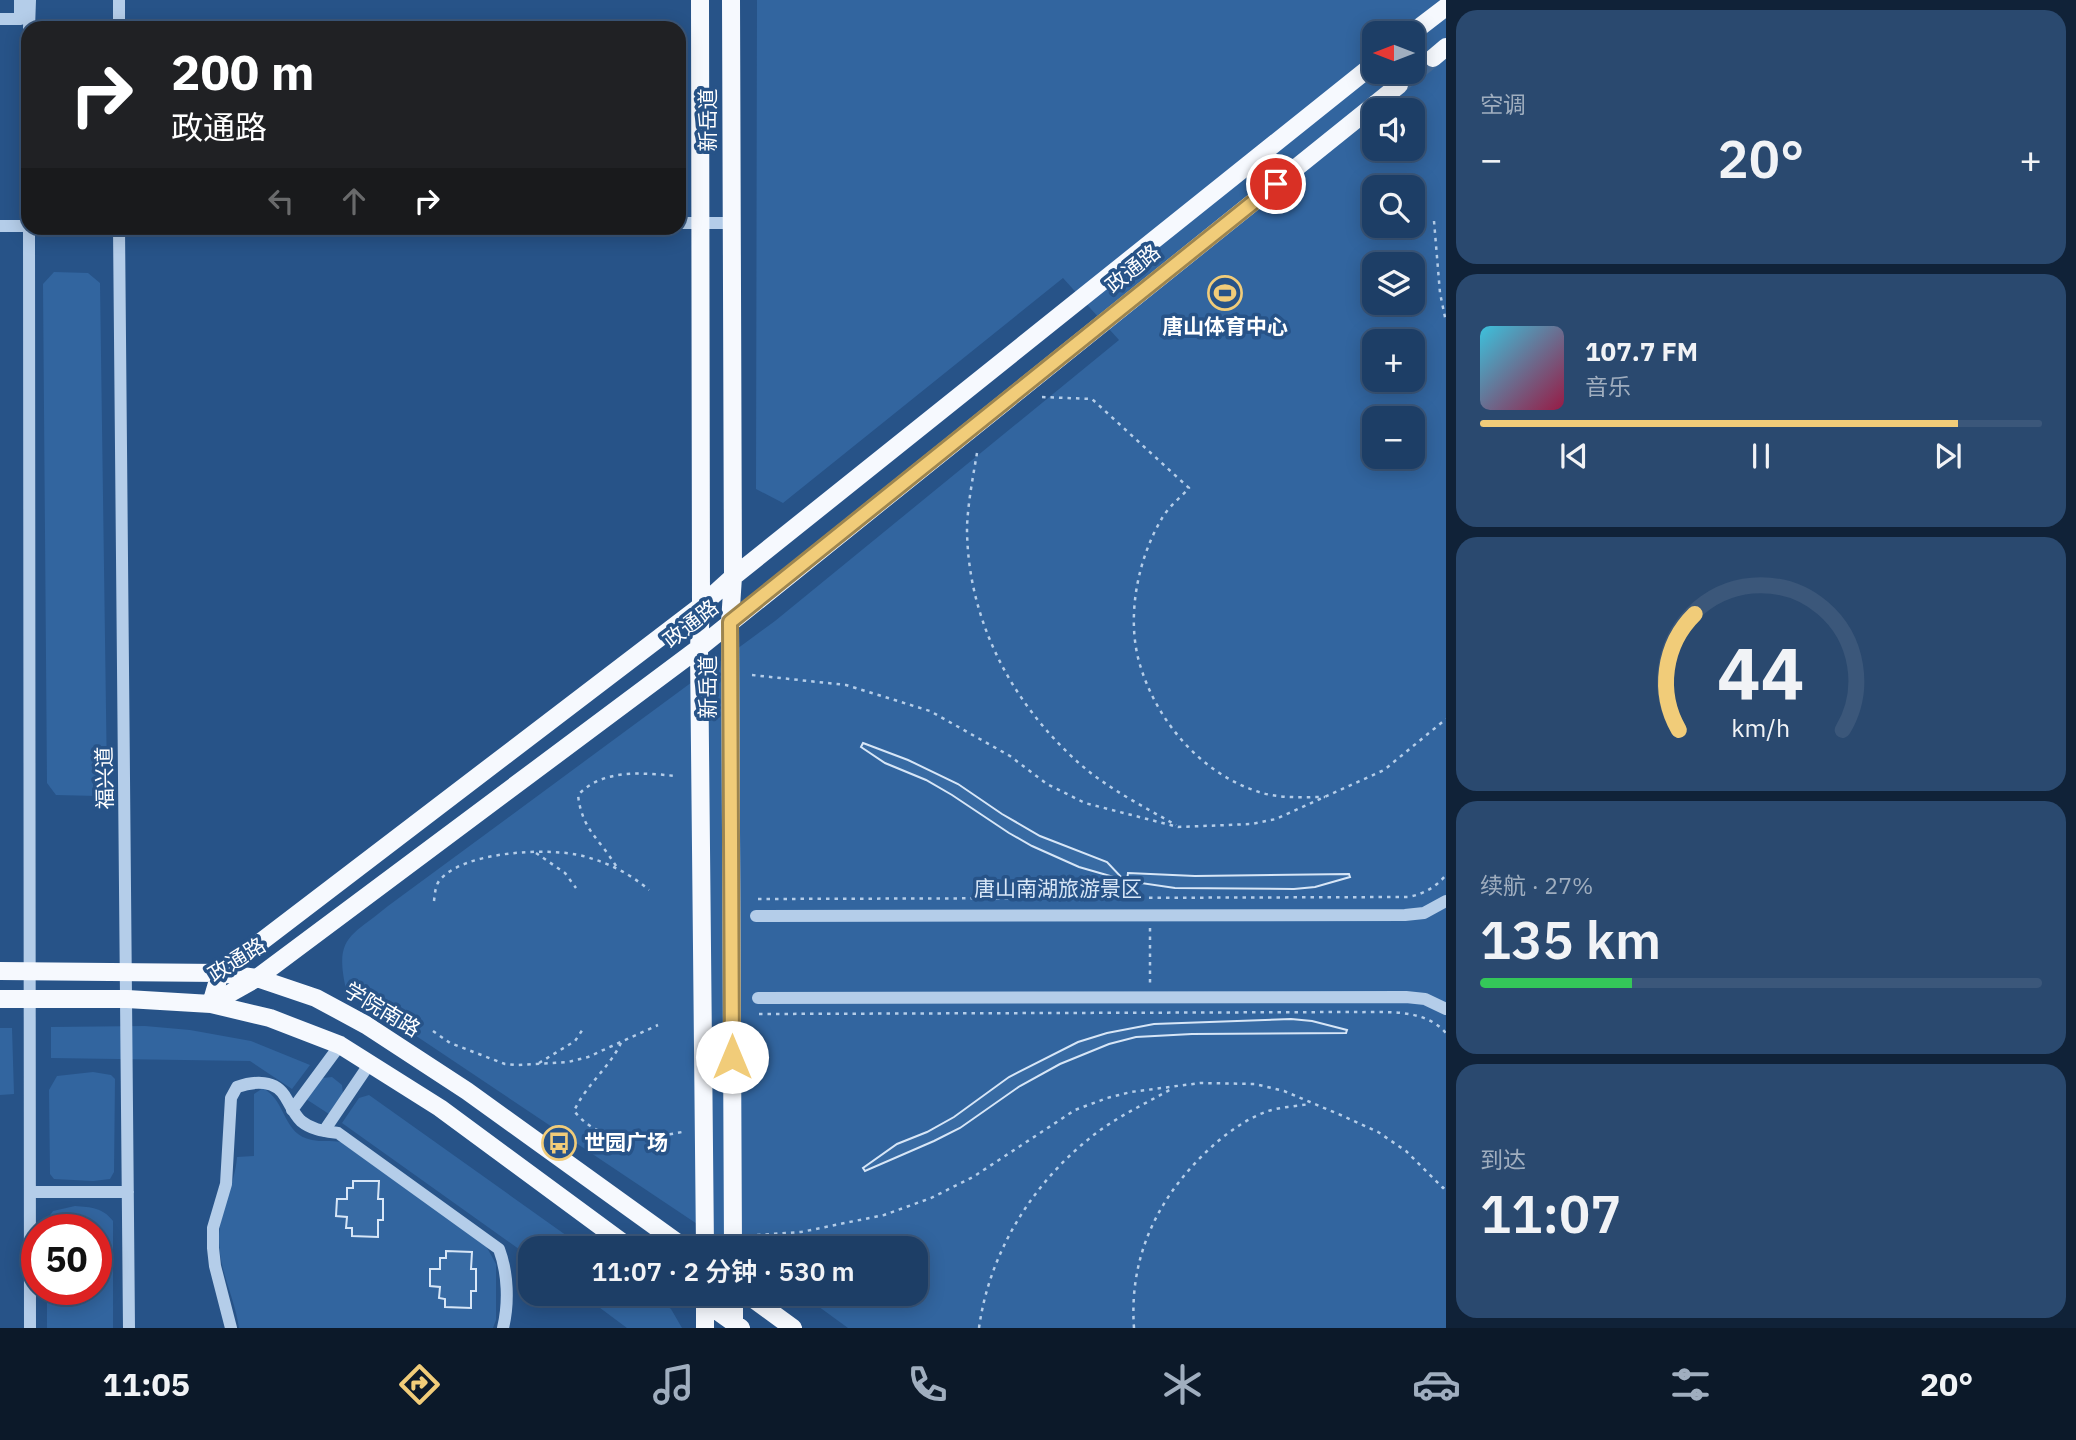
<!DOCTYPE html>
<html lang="zh">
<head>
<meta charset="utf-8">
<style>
	:root { --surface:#1d3e66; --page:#2a496f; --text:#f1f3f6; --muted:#a0aebf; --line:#3b577a; --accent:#f1cc79 }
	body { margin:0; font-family:"IBM Plex Sans","Noto Sans SC",sans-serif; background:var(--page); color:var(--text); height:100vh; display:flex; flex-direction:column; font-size:26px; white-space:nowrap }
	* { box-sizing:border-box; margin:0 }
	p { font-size:23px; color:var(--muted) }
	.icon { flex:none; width:38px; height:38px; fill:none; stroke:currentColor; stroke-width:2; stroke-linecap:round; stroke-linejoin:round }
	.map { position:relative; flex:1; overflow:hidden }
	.panel { display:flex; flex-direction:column; gap:10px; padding:10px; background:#102238; width:630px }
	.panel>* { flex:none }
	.hud { position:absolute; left:21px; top:21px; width:665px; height:214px; border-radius:21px; box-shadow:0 4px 18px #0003,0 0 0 2px var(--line); background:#202124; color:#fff; overflow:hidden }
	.needle { width:46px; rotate:270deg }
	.controls { position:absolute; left:1362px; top:21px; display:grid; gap:14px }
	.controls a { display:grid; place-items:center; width:63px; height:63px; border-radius:14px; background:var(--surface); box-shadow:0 4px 18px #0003,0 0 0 2px var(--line); font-size:35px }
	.speed { position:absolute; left:21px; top:1214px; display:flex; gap:14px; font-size:35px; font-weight:700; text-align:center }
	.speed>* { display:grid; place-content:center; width:91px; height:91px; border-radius:50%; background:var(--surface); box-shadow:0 4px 18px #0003,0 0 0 2px var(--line); line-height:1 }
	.speed .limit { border:10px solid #d22; background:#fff; color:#111 }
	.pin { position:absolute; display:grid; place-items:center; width:60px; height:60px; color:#fff; margin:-30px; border:4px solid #fff; border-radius:50%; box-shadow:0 2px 7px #0007 }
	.me { position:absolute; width:77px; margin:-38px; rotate:0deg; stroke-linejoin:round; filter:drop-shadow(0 0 5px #0008) }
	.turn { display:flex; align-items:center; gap:24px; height:147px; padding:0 35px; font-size:32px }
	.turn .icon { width:91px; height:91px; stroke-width:2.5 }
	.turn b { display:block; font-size:49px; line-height:60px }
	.lanes { display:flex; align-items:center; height:66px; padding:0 35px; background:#0003; justify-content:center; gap:35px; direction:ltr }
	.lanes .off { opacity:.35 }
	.big { font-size:52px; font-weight:600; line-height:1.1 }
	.panel .widget { flex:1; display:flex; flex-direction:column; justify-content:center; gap:10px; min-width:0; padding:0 24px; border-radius:21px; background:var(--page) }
	.panel .dial { align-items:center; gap:0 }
	.dial svg { height:182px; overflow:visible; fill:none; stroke:var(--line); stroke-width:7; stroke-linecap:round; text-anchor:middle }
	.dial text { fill:var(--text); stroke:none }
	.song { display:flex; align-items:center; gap:21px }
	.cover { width:84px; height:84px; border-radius:10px; background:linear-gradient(135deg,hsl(190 70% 55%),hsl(340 70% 35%)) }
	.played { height:7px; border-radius:4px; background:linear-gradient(90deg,var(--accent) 85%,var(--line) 85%) }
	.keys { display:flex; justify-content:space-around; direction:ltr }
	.heat { display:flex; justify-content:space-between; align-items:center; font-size:38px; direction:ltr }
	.charge { height:10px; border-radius:5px; background:linear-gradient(90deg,#34c759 27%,var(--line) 0) }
	.trip { position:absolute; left:518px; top:1236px; width:410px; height:70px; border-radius:21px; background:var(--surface); box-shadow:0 4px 18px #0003,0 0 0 2px var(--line); font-weight:600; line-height:70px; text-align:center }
	.dock { display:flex; height:112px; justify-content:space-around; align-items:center; background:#0c1929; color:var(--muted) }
	.dock .icon { width:49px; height:49px }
	.dock .current { color:var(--accent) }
	.dock b { font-size:32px; color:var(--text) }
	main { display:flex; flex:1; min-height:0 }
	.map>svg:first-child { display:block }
	.green { fill:#32659f; fill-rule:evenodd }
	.building { fill:#386ba4; stroke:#d7e6f7; stroke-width:2 }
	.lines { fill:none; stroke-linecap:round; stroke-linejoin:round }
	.major-tunnel { stroke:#476d9a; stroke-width:18; stroke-dasharray:18 9; stroke-linecap:butt }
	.path { stroke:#b4cde9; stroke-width:2.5; stroke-dasharray:3.5 5; stroke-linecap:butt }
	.minor { stroke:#b4cde9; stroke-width:12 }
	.major { stroke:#f6f9fe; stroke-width:18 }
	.route-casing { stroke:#9d854f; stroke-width:18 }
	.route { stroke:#f1cc79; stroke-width:12 }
	.labels { text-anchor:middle; stroke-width:7; stroke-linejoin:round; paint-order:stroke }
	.street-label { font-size:21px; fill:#fff; stroke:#275388 }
	.poi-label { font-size:21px; font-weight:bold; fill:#fff; stroke:#275388 }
	.park-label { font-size:21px; fill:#d7e6f7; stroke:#275388 }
</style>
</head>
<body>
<main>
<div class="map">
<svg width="1446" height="1328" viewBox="0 0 1446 1328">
	<rect width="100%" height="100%" fill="#275388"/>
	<path class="green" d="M 757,0 L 1446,0 L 1446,1328 L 848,1328 L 800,1293 L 915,1293 L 915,1248 L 733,1248 L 346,989 C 334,936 351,937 388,906 L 775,621 L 1119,340 L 1063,278 L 783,503 L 756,489 ZM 1374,33 L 1412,33 L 1412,72 L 1374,72 ZM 1374,110 L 1412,110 L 1412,149 L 1374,149 ZM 1374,187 L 1412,187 L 1412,226 L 1374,226 ZM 1374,264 L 1412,264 L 1412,303 L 1374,303 ZM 1374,341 L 1412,341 L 1412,380 L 1374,380 ZM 1374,418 L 1412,418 L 1412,457 L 1374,457 Z
		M 54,272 L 88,273 L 100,283 L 107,780 L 98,796 L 56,795 L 47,783 L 43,284 Z
		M 145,1026 L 190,1030 L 251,1041 L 310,1065 L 292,1089 L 250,1061 L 51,1058 L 51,1027 Z
		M 0,1028 L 12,1028 L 14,1094 L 0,1095 Z
		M 93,1072 L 111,1075 L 115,1079 L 114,1172 L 110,1179 L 93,1181 L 54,1179 L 50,1174 L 49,1090 L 57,1076 Z
		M 332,1077 L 342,1085 L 343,1094 L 329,1114 L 306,1099 L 323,1078 Z
		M 263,1088 C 288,1103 282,1134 312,1140 C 321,1142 331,1140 341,1142 L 485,1244 L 496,1264 L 496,1320 L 493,1328 L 239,1328 C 235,1299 220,1272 219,1243 C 218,1212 235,1186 237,1157 L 254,1156 L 254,1094 Z
		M 369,1095 L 584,1248 L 530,1248 L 530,1257 L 342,1123 L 359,1098 Z
		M 75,1206 C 91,1207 103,1208 113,1221 L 113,1328 L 47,1328 L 47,1290 L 96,1290 L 96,1230 L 47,1230 L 47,1220 L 53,1211 Z
		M 580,1293 L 649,1293 L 671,1309 L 682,1328 L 627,1328 Z"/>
	<path class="building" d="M 863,743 L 908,760 L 958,784 L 1002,814 L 1040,836 L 1107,862 L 1124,880 L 1079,867 L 1032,846 L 1009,833 L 952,795 L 926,780 L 885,763 L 861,747 Z
		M 1128,873 L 1195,876 L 1349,874 L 1350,877 L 1315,887 L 1294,889 L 1175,888 L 1127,881 Z
		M 1291,1019 L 1312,1021 L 1347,1030 L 1346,1033 L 1192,1034 L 1136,1037 L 1109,1044 L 1060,1064 L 1020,1086 L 960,1128 L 934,1141 L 865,1171 L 863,1168 L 897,1144 L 927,1132 L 954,1117 L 1009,1077 L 1078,1042 L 1107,1033 L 1154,1024 Z
		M 353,1181 L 379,1181 L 378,1199 L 383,1199 L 383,1220 L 378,1220 L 378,1237 L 352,1236 L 352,1228 L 346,1228 L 347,1217 L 336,1216 L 337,1199 L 347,1199 L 347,1188 L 353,1188 Z
		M 446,1251 L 472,1252 L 471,1269 L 476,1269 L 476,1291 L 471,1291 L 471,1308 L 445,1307 L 445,1299 L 439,1298 L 440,1287 L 430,1286 L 430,1269 L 440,1269 L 440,1258 L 446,1258 Z"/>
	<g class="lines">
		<path class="major-tunnel" d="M 1399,85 L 1433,58"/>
		<path class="path" d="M 1434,221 L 1440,293 L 1446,322
			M 1042,397 L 1092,399 L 1189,488 C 1180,498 1167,508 1161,520 C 1137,561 1126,619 1140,665 C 1157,721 1200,772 1256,791 C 1278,799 1302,797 1325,797
			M 977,453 C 973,477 968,502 967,527 C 967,620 1012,704 1081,765 C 1109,789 1144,807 1176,825
			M 752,675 L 846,685 L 930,711 L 1010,756 L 1047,784 L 1085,803 L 1178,827 L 1252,824 L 1276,819 L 1384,770 L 1446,719
			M 536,853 L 565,873 L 576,888
			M 616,866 C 599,838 582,830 578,795 C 603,768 644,773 676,776
			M 758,899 L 1408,897 C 1424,894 1436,887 1446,875
			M 434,901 C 435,894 435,887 439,881 C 462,851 549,847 583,856 C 609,863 629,873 649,890
			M 1150,928 L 1150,985
			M 759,1014 L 1353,1012 C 1384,1013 1423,1007 1446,1033
			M 433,1031 L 450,1043 L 505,1064 L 517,1065 L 568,1062 L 588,1057 L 658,1025
			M 621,1043 C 609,1068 586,1085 574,1111 C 603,1146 641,1140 682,1132
			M 539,1063 L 575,1041 L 583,1029
			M 757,1235 L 801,1232 L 884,1215 L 931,1198 L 973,1177 L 1075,1110 L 1107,1098 L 1131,1092 L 1200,1083 L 1255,1084 L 1284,1091 L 1343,1116 L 1378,1132 L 1406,1151 L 1443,1188 L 1446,1185
			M 979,1328 C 989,1254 1031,1185 1090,1138 C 1114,1118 1145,1104 1173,1088
			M 1134,1328 C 1129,1260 1155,1203 1202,1156 C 1221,1137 1243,1120 1268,1111 C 1281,1107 1297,1106 1310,1104"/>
		<path class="minor" d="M 20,0 L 20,19
			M 119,0 L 119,28
			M 0,19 L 20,19 L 29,16
			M 29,28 L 30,0
			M 679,223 L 732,223
			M 0,226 L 28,226
			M 29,228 L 30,1328
			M 119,228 L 129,1328
			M 756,916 L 1405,915 L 1424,913 L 1446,901
			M 758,998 L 1406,997 L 1425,999 L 1446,1009
			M 292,1110 L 340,1045
			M 324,1131 L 370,1063
			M 30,1192 L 128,1192
			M 231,1328 L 215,1266 L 213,1248 L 213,1228 L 226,1184 L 231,1098 L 237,1087 C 254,1081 276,1079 286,1098 C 291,1106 294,1114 301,1121 C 312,1130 324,1131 338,1133 L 499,1249 C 508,1273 509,1303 503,1328"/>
		<path class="major" d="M 700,0 L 701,606 L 699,648 L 705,1248
			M 731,0 L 733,577 L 730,622 L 733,1248
			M 1412,33 L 1446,7
			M 1433,58 L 1446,47
			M 0,971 L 220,973 L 257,978 L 316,998 L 366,1025 L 467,1091 L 685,1248
			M 0,999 L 127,999 L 211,1004 L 270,1018 L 340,1045 L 440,1108 L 630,1248
			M 211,1004 L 257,978 L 699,648 L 1399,85
			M 211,1004 L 220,973 L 701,606 L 733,577 L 1369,68
			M 692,1293 L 741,1328
			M 734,1293 L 734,1328
			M 745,1293 L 793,1328
			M 705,1328 L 705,1293"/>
	</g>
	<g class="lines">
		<g class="route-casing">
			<path id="route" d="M 732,1057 L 730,622 L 1276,184"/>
		</g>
		<use href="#route" class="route"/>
	</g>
	<defs>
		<g id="stadium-ring" transform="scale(1.75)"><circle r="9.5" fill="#275388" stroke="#f1cc79" stroke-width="1.5"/><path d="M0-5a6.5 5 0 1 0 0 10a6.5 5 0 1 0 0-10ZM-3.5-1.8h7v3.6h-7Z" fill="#f1cc79"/></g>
		<g id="bus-ring" transform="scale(1.75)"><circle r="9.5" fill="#275388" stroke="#f1cc79" stroke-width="1.5"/><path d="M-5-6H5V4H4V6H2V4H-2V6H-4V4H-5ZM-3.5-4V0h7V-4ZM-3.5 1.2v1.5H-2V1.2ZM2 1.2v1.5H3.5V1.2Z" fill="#f1cc79"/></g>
	</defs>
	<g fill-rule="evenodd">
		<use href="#stadium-ring" x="1225" y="293"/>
		<use href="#bus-ring" x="559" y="1143"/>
	</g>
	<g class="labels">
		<g class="street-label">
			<text transform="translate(708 120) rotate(-90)" y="7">新岳道</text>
			<text transform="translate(1133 269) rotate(-39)" y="7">政通路</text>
			<text transform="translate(691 624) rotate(-38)" y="7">政通路</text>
			<text transform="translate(708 687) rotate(-90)" y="7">新岳道</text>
			<text transform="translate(105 778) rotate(-91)" y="7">福兴道</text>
			<text transform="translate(237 960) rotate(-32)" y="7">政通路</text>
			<text transform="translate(382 1010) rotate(31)" y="7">学院南路</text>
		</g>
		<g class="poi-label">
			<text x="1225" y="334">唐山体育中心</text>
			<text x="584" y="1150" text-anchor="start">世园广场</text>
		</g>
		<g class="park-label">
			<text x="1058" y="896">唐山南湖旅游景区</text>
		</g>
	</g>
</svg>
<div class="controls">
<a><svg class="needle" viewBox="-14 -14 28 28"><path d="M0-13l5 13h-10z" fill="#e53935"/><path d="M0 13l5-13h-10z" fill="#a0aebf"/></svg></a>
<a><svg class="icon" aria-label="sound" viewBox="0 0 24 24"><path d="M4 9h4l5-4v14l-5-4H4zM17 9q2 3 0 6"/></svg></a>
<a><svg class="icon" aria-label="search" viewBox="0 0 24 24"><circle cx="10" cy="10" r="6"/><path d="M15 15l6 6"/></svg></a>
<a><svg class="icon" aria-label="layers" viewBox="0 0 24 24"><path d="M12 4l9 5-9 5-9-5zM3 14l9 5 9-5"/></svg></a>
<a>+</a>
<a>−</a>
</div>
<div class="speed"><div class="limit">50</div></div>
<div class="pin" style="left:1276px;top:184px;background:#d93025"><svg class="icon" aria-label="arrive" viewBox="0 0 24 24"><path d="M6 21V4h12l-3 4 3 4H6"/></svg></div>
<svg class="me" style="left:732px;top:1057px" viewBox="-20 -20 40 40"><circle r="19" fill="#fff"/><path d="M0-13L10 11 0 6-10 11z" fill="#f1cc79"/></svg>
<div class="trip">11:07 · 2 分钟 · 530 m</div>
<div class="hud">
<div class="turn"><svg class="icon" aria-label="right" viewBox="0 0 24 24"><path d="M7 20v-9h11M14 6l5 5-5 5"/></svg><div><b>200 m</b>政通路</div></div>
<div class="lanes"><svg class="icon off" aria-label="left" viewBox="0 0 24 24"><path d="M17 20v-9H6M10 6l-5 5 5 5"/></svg><svg class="icon off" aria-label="ahead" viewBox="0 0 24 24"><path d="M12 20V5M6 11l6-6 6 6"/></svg><svg class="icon" aria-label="right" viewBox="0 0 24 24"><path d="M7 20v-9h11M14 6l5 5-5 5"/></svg></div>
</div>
</div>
<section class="panel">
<div class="widget"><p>空调</p>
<div class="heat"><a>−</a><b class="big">20°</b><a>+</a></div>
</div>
<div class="widget">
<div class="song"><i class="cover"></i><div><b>107.7 FM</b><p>音乐</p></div></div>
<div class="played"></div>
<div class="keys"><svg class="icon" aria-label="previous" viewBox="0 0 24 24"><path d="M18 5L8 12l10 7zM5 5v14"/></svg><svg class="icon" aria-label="pause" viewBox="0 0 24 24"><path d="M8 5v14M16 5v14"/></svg><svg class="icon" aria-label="next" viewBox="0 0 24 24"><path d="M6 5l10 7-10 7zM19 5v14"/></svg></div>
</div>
<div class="widget dial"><svg viewBox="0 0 100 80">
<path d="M14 69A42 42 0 1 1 86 69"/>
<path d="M14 69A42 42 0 0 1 21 18" stroke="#f1cc79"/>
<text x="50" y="56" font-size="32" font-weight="700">44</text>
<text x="50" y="72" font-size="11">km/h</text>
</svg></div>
<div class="widget"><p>续航 · 27%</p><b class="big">135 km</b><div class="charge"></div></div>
<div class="widget"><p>到达</p><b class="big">11:07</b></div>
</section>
</main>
<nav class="dock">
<b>11:05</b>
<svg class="icon current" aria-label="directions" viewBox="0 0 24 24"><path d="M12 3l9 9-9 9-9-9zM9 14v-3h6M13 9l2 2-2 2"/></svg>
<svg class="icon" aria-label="music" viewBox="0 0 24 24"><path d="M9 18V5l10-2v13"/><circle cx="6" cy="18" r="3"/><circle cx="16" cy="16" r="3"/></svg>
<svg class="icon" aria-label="phone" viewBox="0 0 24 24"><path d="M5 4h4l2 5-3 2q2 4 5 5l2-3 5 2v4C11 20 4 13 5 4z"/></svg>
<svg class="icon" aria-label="climate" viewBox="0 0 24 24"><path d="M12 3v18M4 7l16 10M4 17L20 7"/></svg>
<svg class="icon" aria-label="car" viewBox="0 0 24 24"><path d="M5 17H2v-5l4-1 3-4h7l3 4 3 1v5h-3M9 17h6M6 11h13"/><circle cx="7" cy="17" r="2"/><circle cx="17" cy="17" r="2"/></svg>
<svg class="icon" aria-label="filters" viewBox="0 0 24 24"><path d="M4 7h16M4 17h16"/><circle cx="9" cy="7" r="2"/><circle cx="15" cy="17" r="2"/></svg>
<b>20°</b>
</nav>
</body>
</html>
